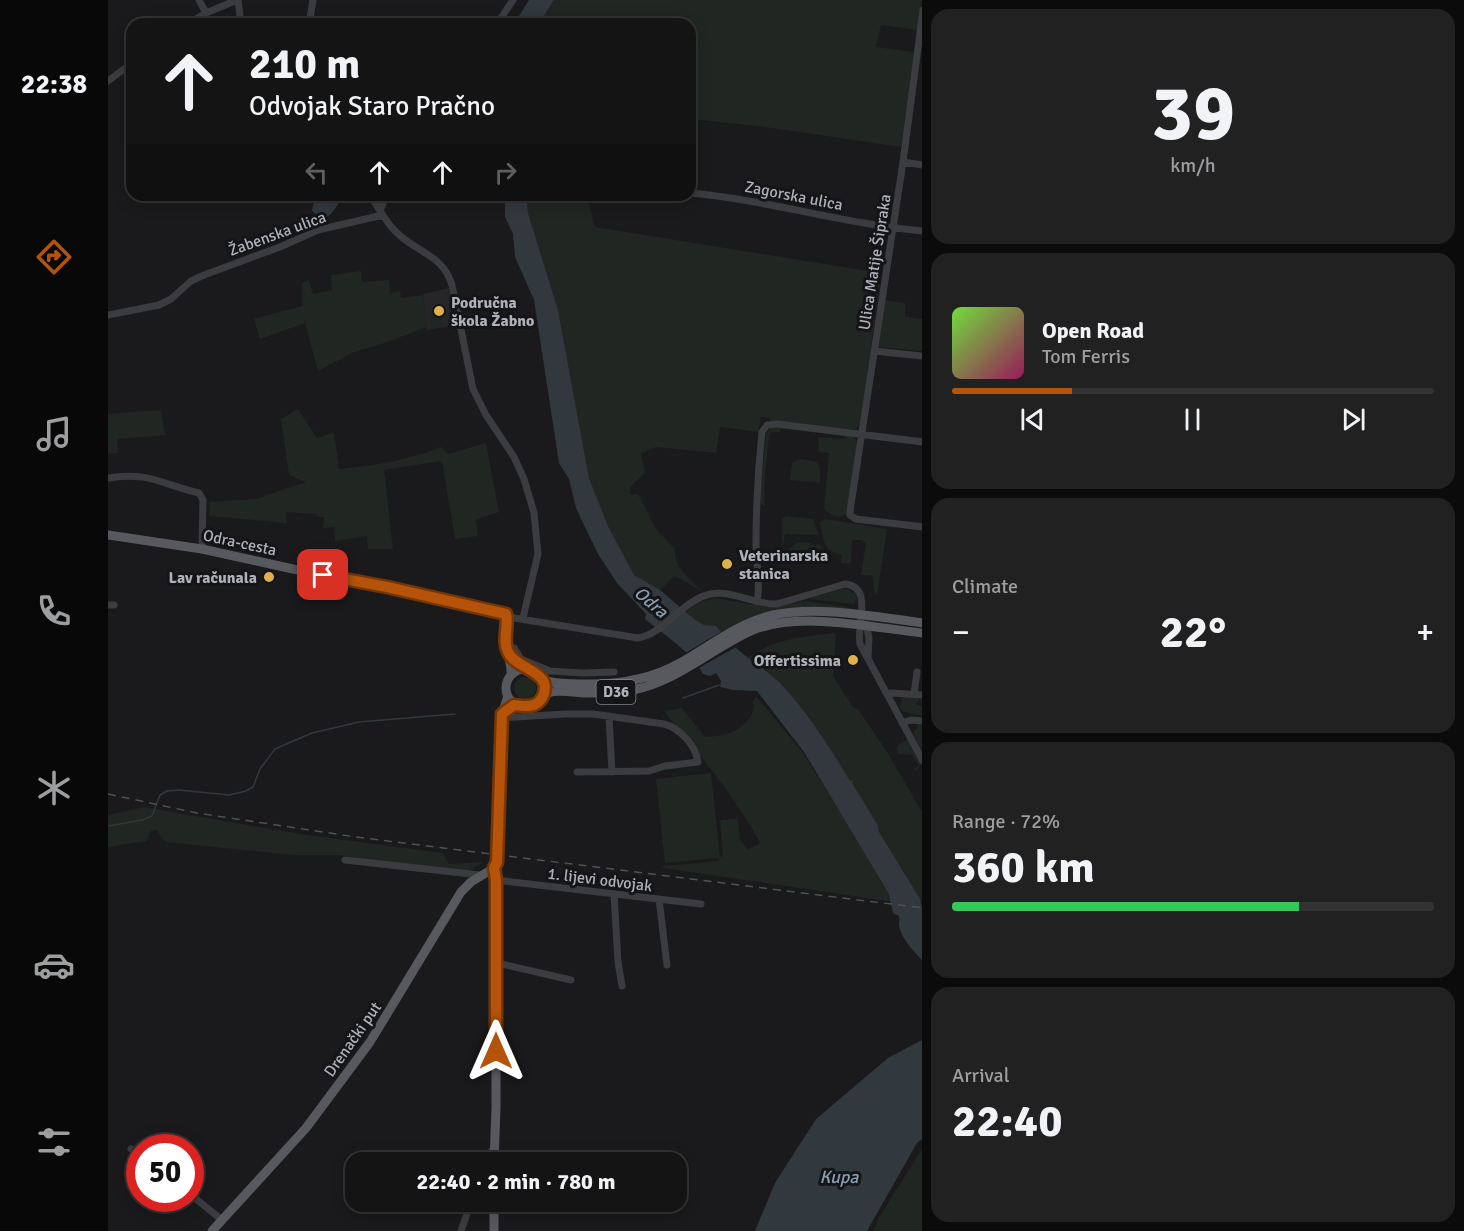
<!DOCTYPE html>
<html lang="en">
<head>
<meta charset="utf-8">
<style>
	:root { --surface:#141415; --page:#212122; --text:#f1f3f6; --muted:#9d9ea0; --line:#333334; --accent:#b45309 }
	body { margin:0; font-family:Signika,sans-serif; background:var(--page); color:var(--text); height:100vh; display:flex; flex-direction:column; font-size:22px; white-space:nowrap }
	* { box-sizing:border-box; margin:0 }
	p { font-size:20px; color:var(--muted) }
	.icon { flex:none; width:33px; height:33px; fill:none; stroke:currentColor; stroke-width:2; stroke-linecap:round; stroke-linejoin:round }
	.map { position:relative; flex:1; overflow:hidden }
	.details { display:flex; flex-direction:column; gap:9px; padding:9px; background:#0b0b0c; width:542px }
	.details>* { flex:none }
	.banner { position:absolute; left:18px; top:18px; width:570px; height:183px; border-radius:18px; box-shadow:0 3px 15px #0003,0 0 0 2px var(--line); background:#141415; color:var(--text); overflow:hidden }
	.speed { position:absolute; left:18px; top:1134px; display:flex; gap:12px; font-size:30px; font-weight:700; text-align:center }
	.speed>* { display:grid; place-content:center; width:78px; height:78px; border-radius:50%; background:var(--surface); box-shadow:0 3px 15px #0003,0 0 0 2px var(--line); line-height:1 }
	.speed .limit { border:9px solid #d22; background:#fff; color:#111 }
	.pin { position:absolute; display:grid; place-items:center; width:51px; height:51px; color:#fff; margin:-26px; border-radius:12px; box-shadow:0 3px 9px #0006 }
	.me { position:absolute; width:66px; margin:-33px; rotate:0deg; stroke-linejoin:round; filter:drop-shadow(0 0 4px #0008) }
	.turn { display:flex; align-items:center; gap:21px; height:126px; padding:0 24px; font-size:27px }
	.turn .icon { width:78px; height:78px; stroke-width:2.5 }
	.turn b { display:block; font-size:42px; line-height:51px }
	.lanes { display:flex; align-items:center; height:57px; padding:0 24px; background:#0003; justify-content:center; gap:30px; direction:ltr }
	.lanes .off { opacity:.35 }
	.big { font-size:45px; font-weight:700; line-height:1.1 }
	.details .card { flex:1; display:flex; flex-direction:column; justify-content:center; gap:9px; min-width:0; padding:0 21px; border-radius:18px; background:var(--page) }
	.details .dial { align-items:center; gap:0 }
	.dial b { font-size:78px; line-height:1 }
	.song { display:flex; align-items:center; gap:18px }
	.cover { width:72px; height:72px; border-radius:9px; background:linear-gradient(135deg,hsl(100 70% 55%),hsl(330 70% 35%)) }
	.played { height:6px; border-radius:3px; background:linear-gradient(90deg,var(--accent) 25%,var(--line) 25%) }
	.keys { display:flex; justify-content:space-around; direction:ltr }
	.heat { display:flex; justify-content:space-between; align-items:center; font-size:33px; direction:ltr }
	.charge { height:9px; border-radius:4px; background:linear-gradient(90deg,#34c759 72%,var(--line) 0) }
	.trip { position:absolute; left:237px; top:1152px; width:342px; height:60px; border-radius:18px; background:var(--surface); box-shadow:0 3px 15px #0003,0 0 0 2px var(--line); font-weight:700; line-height:60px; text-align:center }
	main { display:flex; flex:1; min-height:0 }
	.dock { display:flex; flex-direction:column; width:108px; justify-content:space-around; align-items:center; background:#080808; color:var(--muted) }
	.dock .icon { width:42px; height:42px }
	.dock .active { color:var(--accent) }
	.dock b { font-size:27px; color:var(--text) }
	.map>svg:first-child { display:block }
	.built { fill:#262629 }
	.green { fill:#202621 }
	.water { fill:#31383e }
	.pier { fill:#1a1a1c }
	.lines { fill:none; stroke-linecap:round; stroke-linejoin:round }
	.stream { stroke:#31383e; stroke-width:1.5 }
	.minor { stroke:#3b3c40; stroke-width:7 }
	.major { stroke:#58595f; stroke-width:9 }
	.rail { stroke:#4e5055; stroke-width:1.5; stroke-dasharray:8 6; stroke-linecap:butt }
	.route-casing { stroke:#753606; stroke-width:15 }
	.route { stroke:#b45309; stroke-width:10 }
	.poi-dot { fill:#deb14f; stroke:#151517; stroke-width:2 }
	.labels { text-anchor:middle; stroke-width:6; stroke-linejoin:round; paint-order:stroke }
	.shield { fill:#151517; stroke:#808289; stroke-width:1.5 }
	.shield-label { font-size:15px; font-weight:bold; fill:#aeb1ba }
	.street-label { font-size:16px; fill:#aeb1ba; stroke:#151517 }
	.poi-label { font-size:16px; font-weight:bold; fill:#aeb1ba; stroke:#151517; text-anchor:start }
	.water-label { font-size:18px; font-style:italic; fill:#899db0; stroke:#151517 }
</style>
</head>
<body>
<main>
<nav class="dock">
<b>22:38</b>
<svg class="icon active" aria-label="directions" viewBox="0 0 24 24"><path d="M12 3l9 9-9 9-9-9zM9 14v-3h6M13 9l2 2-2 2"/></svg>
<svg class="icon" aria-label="music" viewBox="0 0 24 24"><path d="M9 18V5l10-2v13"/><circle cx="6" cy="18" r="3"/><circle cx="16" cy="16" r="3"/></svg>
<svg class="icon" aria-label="phone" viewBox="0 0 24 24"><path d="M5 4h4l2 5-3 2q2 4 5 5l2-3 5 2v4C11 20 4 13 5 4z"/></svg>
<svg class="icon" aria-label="climate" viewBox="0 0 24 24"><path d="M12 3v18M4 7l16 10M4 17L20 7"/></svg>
<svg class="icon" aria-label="car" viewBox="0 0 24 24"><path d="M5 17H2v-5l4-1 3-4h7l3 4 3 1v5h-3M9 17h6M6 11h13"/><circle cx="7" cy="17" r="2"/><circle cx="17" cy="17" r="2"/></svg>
<svg class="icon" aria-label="filters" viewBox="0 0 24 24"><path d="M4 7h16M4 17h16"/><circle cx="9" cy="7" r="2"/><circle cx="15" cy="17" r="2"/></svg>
</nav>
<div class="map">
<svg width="815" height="1231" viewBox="0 0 815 1231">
	<rect width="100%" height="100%" fill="#1a1a1c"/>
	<path class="built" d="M 341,288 L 348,325 L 319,330 L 315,294 Z"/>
	<path class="green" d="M 446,0 L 814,0 L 810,30 L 773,25 L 768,47 L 806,52 L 800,110 L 793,147 L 650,126 L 582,119 L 582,24 L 431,24 Z
		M 418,195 L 478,195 L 487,227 L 773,273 L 755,405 L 752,424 L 748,429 L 739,430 L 662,421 L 661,418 L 653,417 L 650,432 L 612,427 L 608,453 L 548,447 L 533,454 L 537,473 L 522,487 L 522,495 L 530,494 L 548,529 L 567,549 C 565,567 583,580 594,591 L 566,576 L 552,590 L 526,575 L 500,526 L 481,478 L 450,310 L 420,213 Z
		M 253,271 L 254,282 L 281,280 L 282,293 L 292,291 L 293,298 L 315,295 L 319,327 L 268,346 L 248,351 L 210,371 L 197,323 L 152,339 L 146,319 L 194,306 L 194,283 L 201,280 L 205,294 L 224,290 L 223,275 Z
		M 775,300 L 797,303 L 797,317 L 814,319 L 814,351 L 770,347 Z
		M 331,309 L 334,327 L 323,329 L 320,311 Z
		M 190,409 L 209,438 L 226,432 L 231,469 C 268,465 298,461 333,447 L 340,454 L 378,443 L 391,512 L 368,519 L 370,536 L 347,539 L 334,461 L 276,470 L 285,549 L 260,549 L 259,536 L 227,541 L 226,527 L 215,528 L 216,517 L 209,517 L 208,514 L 178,512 L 179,523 L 102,516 L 101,502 L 148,499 L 198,482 L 181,475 L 173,419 Z
		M 53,410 L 57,435 L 9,439 L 10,453 L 0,454 L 0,414 Z
		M 663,427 L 673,428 L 672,432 L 664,432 L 661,436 L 656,487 L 657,506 L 653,504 L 652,494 L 658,435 Z
		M 737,435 L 745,436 L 749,441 L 739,514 C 732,519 721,516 716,508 L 721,453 L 710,452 L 711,441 L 710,440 L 710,437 L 736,439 Z
		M 691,459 C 712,461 713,461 712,483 L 682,480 L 684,463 Z
		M 678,516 L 705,519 L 711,535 L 677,534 L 674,550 L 674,519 Z
		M 717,519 L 779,529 L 769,596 L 766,591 L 765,577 L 762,575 L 753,575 L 758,543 L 755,542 L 755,540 L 744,540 L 743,562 L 741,564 L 733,563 L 734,555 C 715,552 715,539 712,522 Z
		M 690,542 L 703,543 L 703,545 L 708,546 L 709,544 L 716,549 L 717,553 L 715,554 L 715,549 L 701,548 L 700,553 L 689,552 L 683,554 L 680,575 L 682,548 Z
		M 737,588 L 747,593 L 749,599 L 746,604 L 700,599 Z
		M 608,598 L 663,608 L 695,601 L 741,607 C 725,612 706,607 689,607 C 657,608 629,623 602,639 L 572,616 L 591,602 Z
		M 725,633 L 728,635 L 725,676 L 745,707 L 750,709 L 781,755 L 814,812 L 814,901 L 808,900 L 637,660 C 663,639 693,637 725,633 Z
		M406 688a11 11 0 1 1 22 0a11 11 0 1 1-22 0Z
		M 648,696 L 695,753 L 781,890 L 786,902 L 555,868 L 555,866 L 610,861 L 611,858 L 557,863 L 548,779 L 603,773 L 612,857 L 615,856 L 612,820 L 630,819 L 632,840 L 640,850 L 652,843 C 633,806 605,773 580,739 C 572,729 563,723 557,711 L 574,708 L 597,737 C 617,737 644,728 646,705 L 644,703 Z
		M 794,696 L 811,698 L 810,703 L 808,702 L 807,705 L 814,706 L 812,698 L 814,699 L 814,716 L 794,711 L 791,705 L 793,704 Z
		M 811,724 L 814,725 L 814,751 L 805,733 Z
		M 800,739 L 813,764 L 809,770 L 804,770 L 811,766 L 804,755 L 790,754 C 787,744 792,743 800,739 Z
		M 36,807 L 192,834 L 335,853 L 341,864 L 376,862 L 361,871 L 277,862 L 231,855 L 185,855 L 57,842 L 49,830 L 43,831 L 38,841 L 0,847 L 0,815 Z
		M 814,1149 L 814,1231 L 765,1231 L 770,1219 Z"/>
	<path class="water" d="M 421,0 L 446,0 L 431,24 L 406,24 Z
		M 207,195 L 230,195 L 232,201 L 224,213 L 218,218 L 210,216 L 204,211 Z
		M 397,195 L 418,195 L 420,213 L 450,310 L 481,478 L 500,526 L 526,575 L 552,590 L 586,619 L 596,625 L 608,626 C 614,633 620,641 627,647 C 641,660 657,669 671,682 C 699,711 721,746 742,781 L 745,780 L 744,783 L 769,824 L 771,832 L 812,899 L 815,912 L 814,960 C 806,952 793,938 791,926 C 791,922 792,919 791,916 L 785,913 L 781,894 L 696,752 L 649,691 L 625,690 L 612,687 L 613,681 L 608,673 L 602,676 L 595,674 C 587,655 553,632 537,619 L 538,614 L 509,583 L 490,554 L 468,508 L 461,479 L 451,463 L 426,300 L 407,257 L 405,234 L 397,217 Z
		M 814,1040 L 814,1139 L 809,1143 L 759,1231 L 647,1231 L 667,1183 L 708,1119 L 780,1058 Z"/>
	<path class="pier" d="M 616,630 L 630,646 L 589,669 L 574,655 Z"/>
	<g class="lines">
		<path class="stream" d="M 575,698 L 611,685
			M 0,826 L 34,820 L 44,816 L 52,795 L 59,791 L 71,790 L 121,795 L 138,791 L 145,787 L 152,769 L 167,749 L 204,733 L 251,722 L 347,714"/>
		<path class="minor" d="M 91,0 L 98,13
			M 130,0 L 133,24
			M 815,10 L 795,162 L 742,511 L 742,515 L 748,519 L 815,527
			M 80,24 L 98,13 L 129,0
			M 201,24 L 205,0
			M 389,24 L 405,0
			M 0,81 L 24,63
			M 795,162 L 815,165
			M 582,193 C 660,200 736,224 815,231
			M 262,195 C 270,207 277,221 287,231 C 308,253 335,254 344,285 L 365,389 L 378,415 L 406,457 L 416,479 L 426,513 L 430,554 L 415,618
			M 272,211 L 278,195
			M 0,315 L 51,305 L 63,299 L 83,281 L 96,275 L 172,247 L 210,230 L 275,215
			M 766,351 L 815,356
			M 0,478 C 41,471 55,485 91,493 L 95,500 L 94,549
			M 649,602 C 653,583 648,564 648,545 C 648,507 650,470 654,432 L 659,425 L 669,424 L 815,442
			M 0,605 L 6,605
			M 398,614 L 406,618 L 530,638 C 558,633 575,599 603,594 C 625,590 647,605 669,604 L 737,584 C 766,587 748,625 752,644 L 815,761
			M 758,624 L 761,638 L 760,657
			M 398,645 L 406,648 L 413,659 L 442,671 L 475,673 L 506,672
			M 783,693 L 815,695
			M 806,694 L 809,672
			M 501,716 L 504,772
			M 393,718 L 458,714 L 485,714 L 556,724 C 572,728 588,746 590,762 L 557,766 L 541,771 L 469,772
			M 794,723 L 803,720 L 815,721
			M 237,860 L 372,875
			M 388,880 L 593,904
			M 506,894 L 510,962 L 514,986
			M 551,899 L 559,965
			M 389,963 L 463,980
			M 23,1149 L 32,1154
			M 377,1162 L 386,1147
			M 82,1194 L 114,1220
			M 353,1231 L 363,1202"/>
		<path class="major" d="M 0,535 L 94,549 L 185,569 L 279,587 L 398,614 C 400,625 397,634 398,645 C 399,655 404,664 403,675
			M398 688a19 19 0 1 1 38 0a19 19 0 1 1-38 0Z
			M 434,679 C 446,685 462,683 475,684 C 509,685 542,680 572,663 C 602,646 630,623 665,615 C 710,605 769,617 815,623
			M 435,695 C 448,688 466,693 480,693 C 495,693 511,692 525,690 C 570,681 603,649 643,631 C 691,610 764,628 815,633
			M 386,868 L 388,880 L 388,1108 L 386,1162
			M 386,868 L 389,862 L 394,714 L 400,696
			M 104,1231 L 198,1128 L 262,1042 L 353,892 L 363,882 L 386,868
			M 386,1231 L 386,1202"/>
		<path class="rail" d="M 0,794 L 89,813 L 248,837 L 815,908"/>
	</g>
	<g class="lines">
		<g class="route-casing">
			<path id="route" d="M 215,575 L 279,587 L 398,614 C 401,626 394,640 400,652 C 408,670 446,671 435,696 C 429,709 417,706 406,705 L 394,714 L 389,862 L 386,868 L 388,880 L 388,1051"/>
		</g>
		<use href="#route" class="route"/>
	</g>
	<g class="poi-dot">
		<circle cx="331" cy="311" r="6"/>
		<circle cx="619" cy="564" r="6"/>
		<circle cx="161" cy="577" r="6"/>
		<circle cx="745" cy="660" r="6"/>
	</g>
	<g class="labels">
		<rect class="shield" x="488.5" y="680" width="39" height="24" rx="4.5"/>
		<g class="shield-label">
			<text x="508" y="697">D36</text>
		</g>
		<g class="street-label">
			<text transform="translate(686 195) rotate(11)" y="6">Zagorska ulica</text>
			<text transform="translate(169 233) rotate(-20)" y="6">Žabenska ulica</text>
			<text transform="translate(766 262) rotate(-81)" y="6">Ulica Matije Šipraka</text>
			<text transform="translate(132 542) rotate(12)" y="6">Odra-cesta</text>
			<text transform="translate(492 879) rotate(7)" y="6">1. lijevi odvojak</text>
			<text transform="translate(244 1039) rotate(-55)" y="6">Drenački put</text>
		</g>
		<g class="poi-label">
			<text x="343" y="308">Područna<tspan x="343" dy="18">škola Žabno</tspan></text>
			<text x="631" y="561">Veterinarska<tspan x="631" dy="18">stanica</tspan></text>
			<text x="149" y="583" text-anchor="end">Lav računala</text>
			<text x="733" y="666" text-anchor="end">Offertissima</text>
		</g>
		<g class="water-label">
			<text transform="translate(543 602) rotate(41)" y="6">Odra</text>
			<text x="731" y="1183">Kupa</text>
		</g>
	</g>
</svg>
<div class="speed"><div class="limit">50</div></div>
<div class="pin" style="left:215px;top:575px;background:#d93025"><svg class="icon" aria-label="arrive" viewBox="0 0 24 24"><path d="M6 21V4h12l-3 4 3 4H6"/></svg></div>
<svg class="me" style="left:388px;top:1051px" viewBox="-20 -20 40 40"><path d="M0-17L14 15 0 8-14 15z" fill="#b45309" stroke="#fff" stroke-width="4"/></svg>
<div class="trip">22:40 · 2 min · 780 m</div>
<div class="banner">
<div class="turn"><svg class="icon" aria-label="ahead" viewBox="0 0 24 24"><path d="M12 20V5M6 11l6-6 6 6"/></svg><div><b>210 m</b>Odvojak Staro Pračno</div></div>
<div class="lanes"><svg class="icon off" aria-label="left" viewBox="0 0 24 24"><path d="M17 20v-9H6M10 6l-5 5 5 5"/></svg><svg class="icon" aria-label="ahead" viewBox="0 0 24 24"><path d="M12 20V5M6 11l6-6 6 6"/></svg><svg class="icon" aria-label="ahead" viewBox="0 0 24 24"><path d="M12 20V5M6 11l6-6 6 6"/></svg><svg class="icon off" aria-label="right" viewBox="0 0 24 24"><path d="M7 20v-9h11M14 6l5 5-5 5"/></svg></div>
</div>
</div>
<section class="details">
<div class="card dial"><b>39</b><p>km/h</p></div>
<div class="card">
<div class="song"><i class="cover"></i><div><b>Open Road</b><p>Tom Ferris</p></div></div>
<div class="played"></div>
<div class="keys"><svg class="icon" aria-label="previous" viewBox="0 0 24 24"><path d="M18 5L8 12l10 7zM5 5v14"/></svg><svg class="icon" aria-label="pause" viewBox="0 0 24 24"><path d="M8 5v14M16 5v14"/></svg><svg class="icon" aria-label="next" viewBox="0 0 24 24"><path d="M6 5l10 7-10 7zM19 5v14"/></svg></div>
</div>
<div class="card"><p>Climate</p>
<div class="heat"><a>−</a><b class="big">22°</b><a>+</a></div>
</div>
<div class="card"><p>Range · 72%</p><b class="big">360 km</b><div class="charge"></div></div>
<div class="card"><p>Arrival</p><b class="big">22:40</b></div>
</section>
</main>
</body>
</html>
